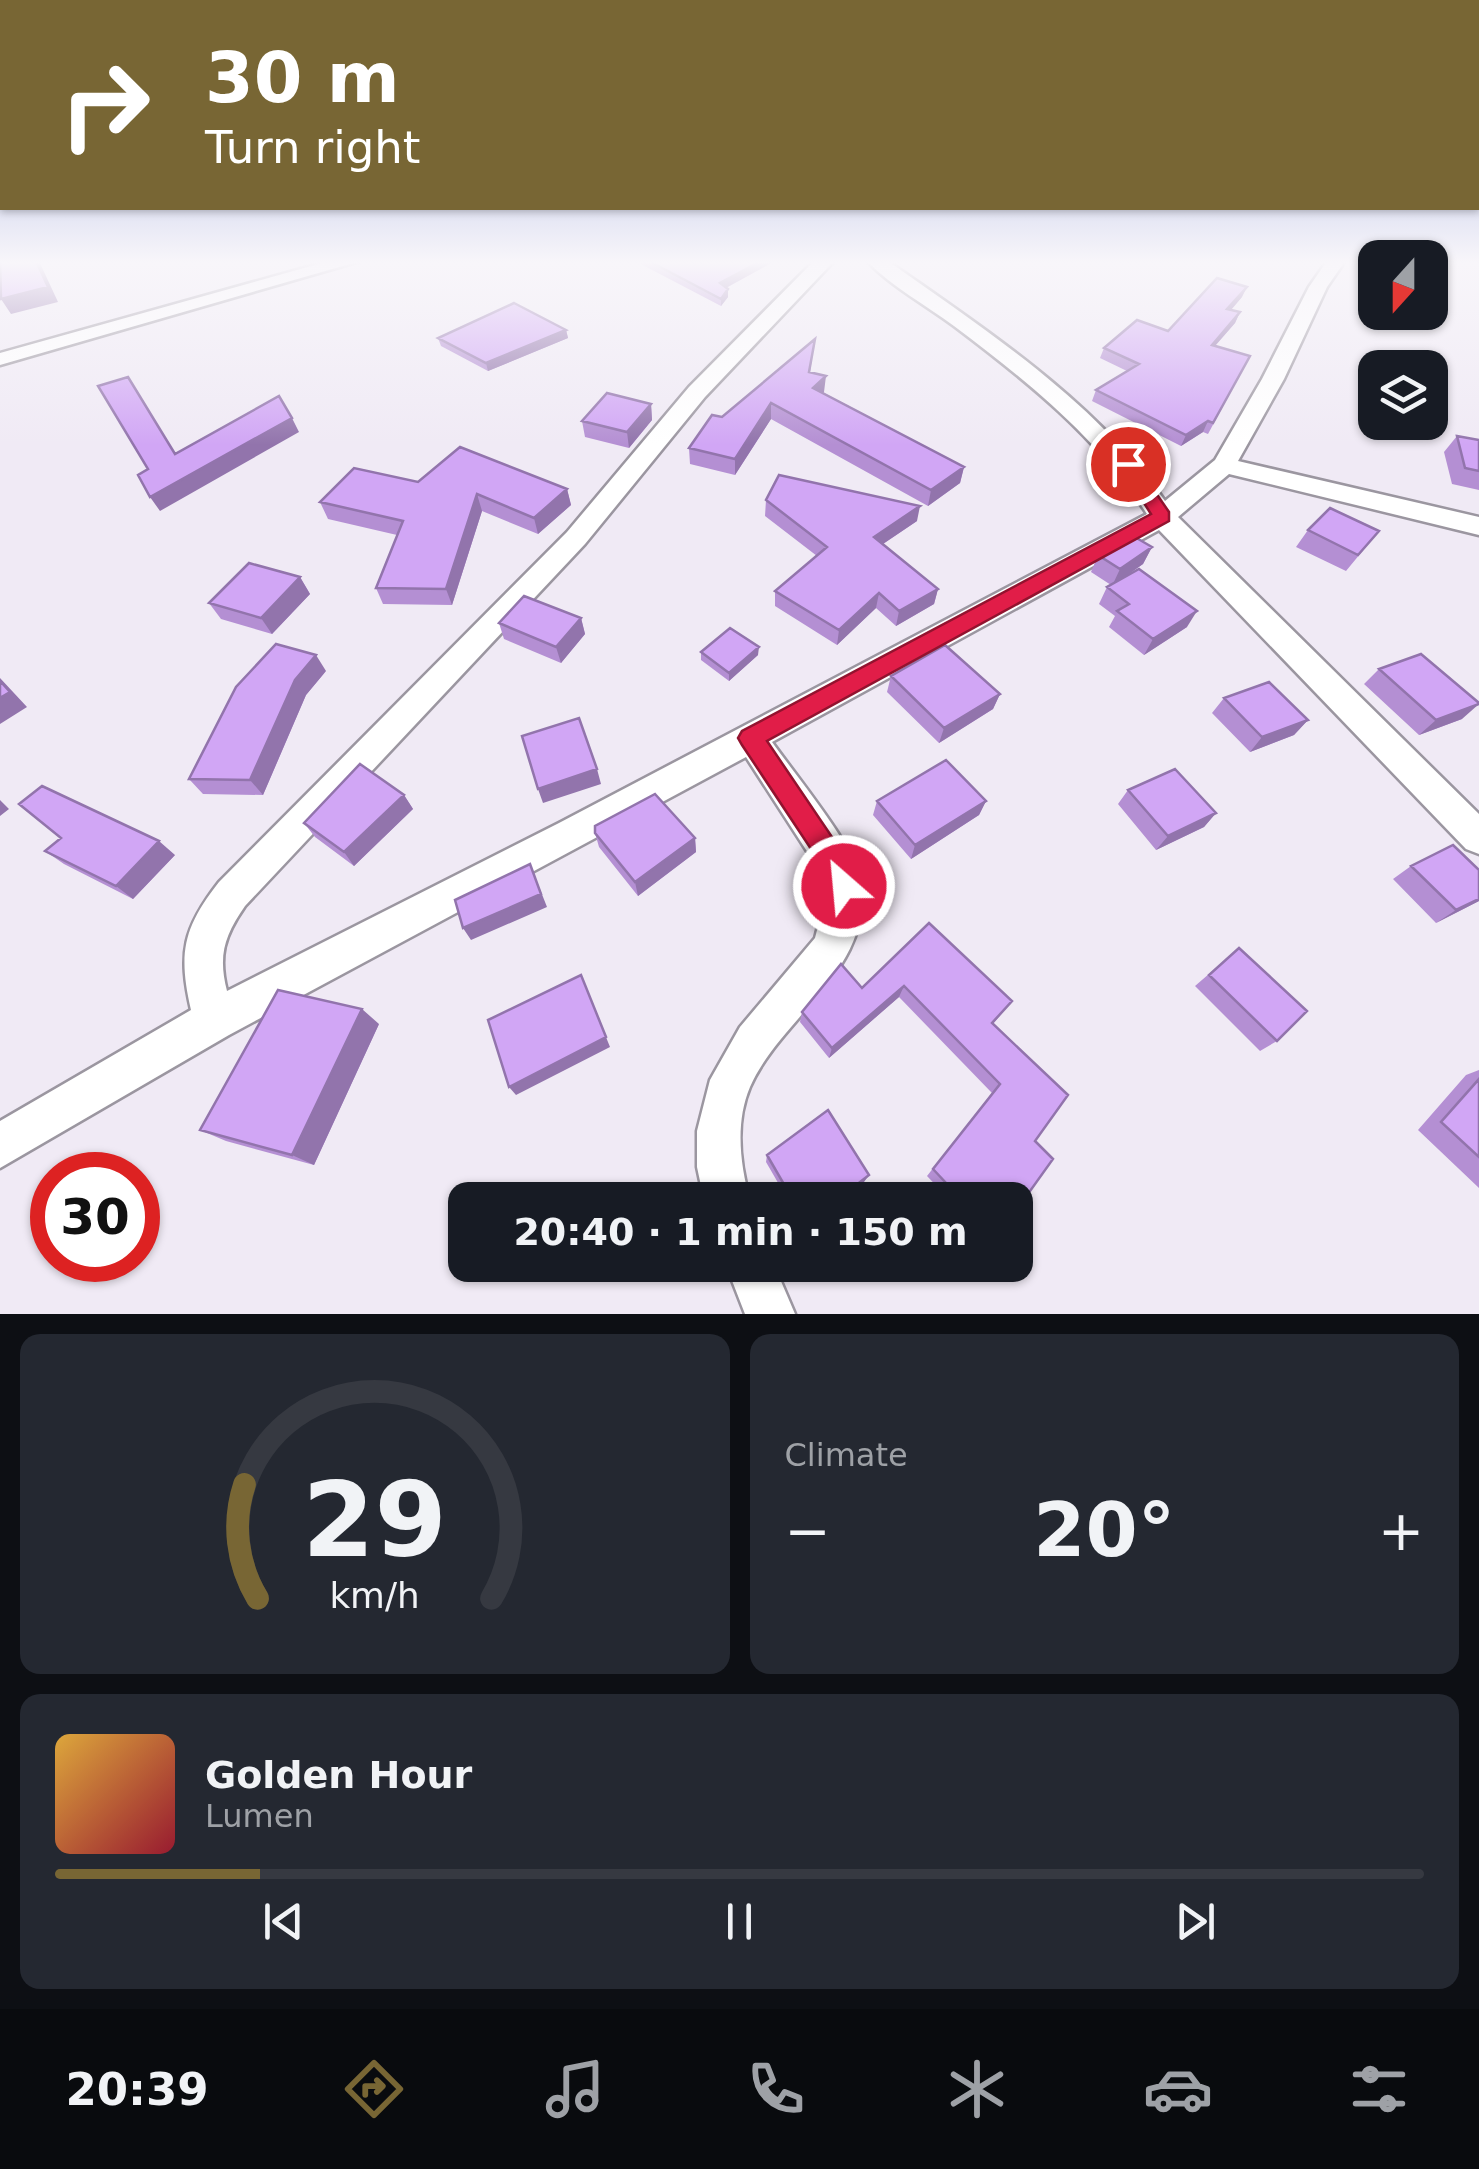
<!DOCTYPE html>
<html lang="en">
<head>
<meta charset="utf-8">
<style>
	:root { --surface:#171b24; --page:#242831; --text:#f1f3f6; --muted:#9ea1a6; --line:#363941; --accent:#786634 }
	body { margin:0; font-family:"DejaVu Sans",sans-serif; background:var(--page); color:var(--text); height:100vh; display:flex; flex-direction:column; font-size:38px; white-space:nowrap }
	* { box-sizing:border-box; margin:0 }
	p { font-size:32px; color:var(--muted) }
	.icon { flex:none; width:55px; height:55px; fill:none; stroke:currentColor; stroke-width:2; stroke-linecap:round; stroke-linejoin:round }
	.map { position:relative; height:1314px; overflow:hidden }
	.panel { display:flex; flex-direction:column; gap:20px; padding:20px; background:#0d0f14; flex:1 }
	.panel>* { flex:none }
	.top-card { position:absolute; left:0px; top:0px; width:1480px; height:210px; box-shadow:0 2px 8px #0004; background:#786634; color:#fff; overflow:hidden }
	.needle { width:65px; rotate:201deg }
	.controls { position:absolute; left:1358px; top:240px; display:grid; gap:20px }
	.controls a { display:grid; place-items:center; width:90px; height:90px; border-radius:20px; background:var(--surface); box-shadow:0 2px 8px #0004; font-size:50px }
	.speed { position:absolute; left:30px; top:1152px; display:flex; gap:20px; font-size:50px; font-weight:700; text-align:center }
	.speed>* { display:grid; place-content:center; width:130px; height:130px; border-radius:50%; background:var(--surface); box-shadow:0 2px 8px #0004; line-height:1 }
	.speed .limit { border:15px solid #d22; background:#fff; color:#111 }
	.pin { position:absolute; display:grid; place-items:center; width:85px; height:85px; color:#fff; margin:-42px; border:5px solid #fff; border-radius:50%; box-shadow:0 2px 10px #0007 }
	.me { position:absolute; width:110px; margin:-55px; rotate:333deg; stroke-linejoin:round; filter:drop-shadow(0 0 8px #0008) }
	.turn { display:flex; align-items:center; gap:35px; height:210px; padding:0 40px; font-size:45px }
	.turn .icon { width:130px; height:130px; stroke-width:2.5 }
	.turn b { display:block; font-size:70px; line-height:85px }
	.big { font-size:75px; font-weight:700; line-height:1.1 }
	.panel .tile { flex:1; display:flex; flex-direction:column; justify-content:center; gap:15px; min-width:0; padding:0 35px; border-radius:20px; background:var(--page) }
	.panel .dial { align-items:center; gap:0 }
	.dial svg { height:260px; overflow:visible; fill:none; stroke:var(--line); stroke-width:7; stroke-linecap:round; text-anchor:middle }
	.dial text { fill:var(--text); stroke:none }
	.song { display:flex; align-items:center; gap:30px }
	.cover { width:120px; height:120px; border-radius:15px; background:linear-gradient(135deg,hsl(40 70% 55%),hsl(350 70% 35%)) }
	.played { height:10px; border-radius:5px; background:linear-gradient(90deg,var(--accent) 15%,var(--line) 15%) }
	.keys { display:flex; justify-content:space-around; direction:ltr }
	.heat { display:flex; justify-content:space-between; align-items:center; font-size:55px; direction:ltr }
	.panel .tiles { flex:1; display:grid; gap:20px; grid-template-columns:1fr 1fr }
	.tile:last-child { grid-column:span 2 }
	.trip { position:absolute; left:448px; top:1182px; width:585px; height:100px; border-radius:20px; background:var(--surface); box-shadow:0 2px 8px #0004; font-weight:700; line-height:100px; text-align:center }
	.menu { display:flex; height:160px; justify-content:space-around; align-items:center; background:#090b0e; color:var(--muted) }
	.menu .icon { width:70px; height:70px }
	.menu .active { color:var(--accent) }
	.menu b { font-size:45px; color:var(--text) }
	.map>svg:first-child { display:block }
	.lines { fill:none; stroke-linecap:round; stroke-linejoin:round }
	.street-casing { stroke:#9b96a0; stroke-width:5 }
	.street { fill:#fff; fill-rule:evenodd }
	.wall { fill:#b48fd3 }
	.shaded-wall { fill:#9274ac }
	.building { fill:#d1a6f5; stroke:#9274ac; stroke-width:2.5 }
	.route { fill:#e11d48; stroke:#92132f; stroke-width:2.5 }
</style>
</head>
<body>
<div class="map">
<svg width="1479" height="1314" viewBox="0 0 1479 1314">
	<rect width="100%" height="100%" fill="#f0eaf5"/>
	<g class="lines">
		<g class="street-casing">
			<path id="street" d="M 329,261 L 360,261 L 0,365 L 0,353 Z
				M 814,261 L 834,261 L 705,397 L 585,544 L 245,906 C 224,936 218,956 227,991 L 559,823 L 1147,514 C 1097,437 1027,381 954,326 C 926,305 892,287 867,261 L 888,261 C 988,332 1094,400 1165,501 L 1215,460 L 1262,379 L 1309,287 L 1327,261 L 1345,261 L 1327,287 L 1284,379 L 1238,461 L 1479,517 L 1479,535 L 1229,474 L 1178,517 L 1479,814 L 1479,854 L 1466,849 L 1159,530 L 772,742 C 792,770 849,841 857,869 C 884,965 783,1012 750,1087 C 735,1122 740,1165 750,1200 L 704,1200 L 697,1167 L 697,1131 L 710,1080 L 740,1027 L 815,938 L 825,899 L 821,873 L 746,757 L 229,1035 L 0,1168 L 0,1121 L 191,1010 C 178,953 183,928 219,882 L 567,532 L 689,387 Z
				M 726,1265 L 774,1265 L 795,1314 L 745,1314 Z"/>
		</g>
		<use href="#street" class="street"/>
	</g>
	<path class="wall" d="M 635,261 L 697,262 L 775,261 L 726,288 L 728,289 L 728,297 L 721,306 Z
		M 1242,297 L 1231,310 L 1240,312 L 1235,323 L 1215,346 L 1250,356 L 1208,434 L 1203,432 L 1181,446 L 1092,401 L 1096,390 L 1127,371 L 1100,358 L 1104,348 L 1168,331 Z
		M 566,330 L 568,338 L 488,371 L 441,346 L 438,338 Z
		M 815,339 L 810,372 L 824,393 L 964,467 L 960,483 L 928,506 L 771,419 L 735,475 L 690,464 L 689,448 Z
		M 651,404 L 652,420 L 629,448 L 585,437 L 582,421 Z
		M 1457,436 L 1479,440 L 1479,490 L 1452,484 L 1444,452 Z
		M 418,482 L 567,489 L 571,505 L 538,534 L 482,511 L 452,605 L 383,604 L 376,588 L 397,535 L 328,519 L 320,502 Z
		M 766,500 L 917,521 L 883,544 L 938,589 L 934,604 L 896,626 L 876,608 L 837,645 L 775,606 L 775,591 L 817,556 L 765,516 Z
		M 1308,530 L 1379,531 L 1346,571 L 1296,547 Z
		M 1152,547 L 1143,564 L 1120,580 L 1187,627 L 1144,655 L 1109,627 L 1115,616 L 1099,604 L 1107,587 L 1111,585 L 1091,572 L 1098,555 Z
		M 300,577 L 310,594 L 272,634 L 221,619 L 209,603 Z
		M 581,618 L 585,634 L 561,663 L 504,639 L 499,623 Z
		M 701,652 L 758,655 L 729,681 L 701,660 Z
		M 1379,669 L 1462,719 L 1419,735 L 1364,684 Z
		M 326,671 L 306,695 L 263,795 L 203,794 L 189,779 Z
		M 891,676 L 1000,694 L 993,709 L 939,743 L 887,692 Z
		M 1224,698 L 1308,720 L 1294,735 L 1250,752 L 1212,713 Z
		M 1128,790 L 1216,813 L 1204,827 L 1156,850 L 1118,804 Z
		M 404,795 L 413,809 L 354,866 L 315,837 L 304,823 Z
		M 877,801 L 986,801 L 979,815 L 911,859 L 873,815 Z
		M 595,833 L 695,838 L 696,852 L 638,896 L 599,847 Z
		M 45,851 L 175,855 L 133,899 L 64,864 Z
		M 1411,866 L 1479,870 L 1479,901 L 1436,923 L 1393,879 Z
		M 929,923 L 1012,1001 L 993,1024 L 1035,1141 L 1015,1200 L 950,1200 L 927,1176 L 992,1093 L 899,997 L 829,1058 L 800,1022 L 802,1012 L 862,988 Z
		M 1239,948 L 1277,1041 L 1260,1051 L 1195,986 Z
		M 379,1024 L 314,1165 L 226,1141 L 200,1130 Z
		M 1479,1070 L 1479,1188 L 1418,1130 L 1466,1075 Z
		M 767,1155 L 864,1182 L 841,1200 L 788,1200 L 766,1162 Z"/>
	<path class="shaded-wall" d="M 36,261 L 39,261 L 58,302 L 11,314 L 1,299 Z
		M 761,261 L 775,261 L 720,291 L 720,283 Z
		M 1247,287 L 1242,297 L 1223,319 L 1227,309 Z
		M 728,289 L 728,297 L 721,306 L 721,299 Z
		M 1240,312 L 1235,323 L 1207,355 L 1212,345 Z
		M 566,330 L 568,338 L 488,371 L 486,363 Z
		M 826,376 L 824,392 L 812,404 L 813,388 Z
		M 771,403 L 771,419 L 735,475 L 735,459 Z
		M 651,404 L 652,420 L 629,448 L 627,432 Z
		M 292,418 L 299,432 L 160,511 L 150,497 Z
		M 1208,421 L 1203,432 L 1181,446 L 1186,435 Z
		M 964,467 L 960,483 L 928,506 L 931,490 Z
		M 567,489 L 571,505 L 538,534 L 534,518 Z
		M 477,494 L 482,511 L 452,605 L 446,589 Z
		M 920,506 L 917,521 L 871,552 L 874,537 Z
		M 1152,547 L 1143,564 L 1112,586 L 1120,569 Z
		M 300,577 L 310,594 L 272,634 L 261,618 Z
		M 938,589 L 934,604 L 896,626 L 899,611 Z
		M 879,593 L 876,608 L 837,645 L 839,630 Z
		M 1197,611 L 1187,627 L 1144,655 L 1153,639 Z
		M 581,618 L 585,634 L 561,663 L 556,647 Z
		M 759,647 L 758,655 L 729,681 L 729,673 Z
		M 316,655 L 326,671 L 306,695 L 263,795 L 250,780 L 295,680 Z
		M 0,678 L 27,707 L 0,724 Z
		M 1000,694 L 993,709 L 939,743 L 944,728 Z
		M 1479,704 L 1462,719 L 1419,735 L 1436,720 Z
		M 1308,720 L 1294,735 L 1250,752 L 1262,737 Z
		M 597,769 L 601,784 L 543,803 L 538,789 Z
		M 404,795 L 413,809 L 354,866 L 344,852 Z
		M 0,800 L 9,809 L 0,816 Z
		M 986,801 L 979,815 L 911,859 L 915,845 Z
		M 1216,813 L 1204,827 L 1156,850 L 1168,836 Z
		M 695,838 L 696,852 L 638,896 L 635,882 Z
		M 159,841 L 175,855 L 133,899 L 116,886 Z
		M 530,864 L 547,907 L 471,940 L 463,928 Z
		M 1479,899 L 1479,901 L 1436,923 L 1456,910 Z
		M 581,975 L 610,1047 L 516,1095 L 509,1087 Z
		M 904,986 L 899,997 L 829,1058 L 832,1048 Z
		M 362,1009 L 379,1024 L 314,1165 L 292,1155 Z
		M 869,1175 L 864,1182 L 841,1200 L 837,1200 Z"/>
	<path class="building" d="M 0,261 L 36,261 L 48,287 L 1,299 Z
		M 649,261 L 697,262 L 761,261 L 720,283 L 728,289 L 721,299 Z
		M 1217,278 L 1247,287 L 1227,309 L 1240,312 L 1212,345 L 1250,356 L 1213,423 L 1208,421 L 1186,435 L 1096,390 L 1139,364 L 1104,348 L 1137,320 L 1168,331 Z
		M 514,303 L 566,330 L 486,363 L 438,338 Z
		M 815,339 L 809,372 L 826,376 L 813,388 L 964,467 L 931,490 L 771,403 L 735,459 L 689,448 L 712,415 L 722,417 Z
		M 128,377 L 175,454 L 279,396 L 292,418 L 150,497 L 138,475 L 148,469 L 98,386 Z
		M 607,393 L 651,404 L 627,432 L 582,421 Z
		M 1457,436 L 1479,440 L 1479,471 L 1465,468 Z
		M 460,447 L 567,489 L 534,518 L 477,494 L 446,589 L 376,588 L 403,521 L 320,502 L 354,468 L 418,482 Z
		M 779,475 L 920,506 L 874,537 L 938,589 L 899,611 L 879,593 L 839,630 L 775,591 L 827,547 L 766,500 Z
		M 1330,508 L 1379,531 L 1358,555 L 1308,530 Z
		M 1133,536 L 1152,547 L 1120,569 L 1098,555 Z
		M 249,563 L 300,577 L 261,618 L 209,603 Z
		M 1139,569 L 1197,611 L 1153,639 L 1117,611 L 1129,604 L 1107,587 Z
		M 524,596 L 581,618 L 556,647 L 499,623 Z
		M 730,628 L 759,647 L 729,673 L 701,652 Z
		M 276,644 L 316,655 L 295,680 L 250,780 L 189,779 L 236,687 Z
		M 945,645 L 1000,694 L 944,728 L 891,676 Z
		M 1421,654 L 1479,703 L 1479,704 L 1436,720 L 1379,669 Z
		M 0,681 L 10,692 L 0,698 Z
		M 1269,682 L 1308,720 L 1262,737 L 1224,698 Z
		M 579,718 L 597,769 L 538,789 L 522,736 Z
		M 946,760 L 986,801 L 915,845 L 877,801 Z
		M 360,764 L 404,795 L 344,852 L 304,823 Z
		M 1175,769 L 1216,813 L 1168,836 L 1128,790 Z
		M 42,786 L 159,841 L 116,886 L 45,851 L 61,838 L 19,804 Z
		M 655,794 L 695,838 L 635,882 L 595,833 L 595,826 Z
		M 1453,845 L 1479,870 L 1479,899 L 1456,910 L 1411,866 Z
		M 530,864 L 541,894 L 463,928 L 455,900 Z
		M 929,923 L 1012,1001 L 992,1023 L 1068,1095 L 1035,1141 L 1053,1159 L 1015,1212 L 1015,1200 L 962,1200 L 933,1169 L 1000,1084 L 904,986 L 832,1048 L 802,1012 L 841,964 L 862,988 Z
		M 1239,948 L 1307,1011 L 1277,1041 L 1209,975 Z
		M 581,975 L 606,1037 L 509,1087 L 488,1020 Z
		M 278,990 L 362,1009 L 292,1155 L 200,1130 Z
		M 1479,1079 L 1479,1157 L 1441,1122 Z
		M 828,1110 L 869,1175 L 837,1200 L 793,1200 L 767,1155 Z"/>
	<linearGradient id="sky" x2="0" y2="1"><stop stop-color="#8d9dda"/><stop offset="0.59" stop-color="#f8f6fa"/><stop offset="1" stop-color="#f8f6fa" stop-opacity="0"/></linearGradient>
	<rect width="1479" height="445" fill="url(#sky)"/>
	<path class="route" d="M 1128,459 L 1134,461 L 1169,512 L 1169,521 L 767,741 L 853,868 L 859,886 L 854,896 L 844,899 L 835,896 L 827,873 L 742,745 L 738,738 L 742,731 L 1151,514 L 1119,464 Z"/>
</svg>
<div class="controls">
<a><svg class="needle" viewBox="-14 -14 28 28"><path d="M0-13l5 13h-10z" fill="#e53935"/><path d="M0 13l5-13h-10z" fill="#9ea1a6"/></svg></a>
<a><svg class="icon" aria-label="layers" viewBox="0 0 24 24"><path d="M12 4l9 5-9 5-9-5zM3 14l9 5 9-5"/></svg></a>
</div>
<div class="speed"><div class="limit">30</div></div>
<div class="pin" style="left:1128px;top:464px;background:#d93025"><svg class="icon" aria-label="arrive" viewBox="0 0 24 24"><path d="M6 21V4h12l-3 4 3 4H6"/></svg></div>
<svg class="me" style="left:844px;top:886px" viewBox="-20 -20 40 40"><circle r="17" fill="#e11d48" stroke="#fff" stroke-width="3"/><path d="M0-11L8 9 0 5-8 9z" fill="#fff"/></svg>
<div class="trip">20:40 · 1 min · 150 m</div>
<div class="top-card">
<div class="turn"><svg class="icon" aria-label="right" viewBox="0 0 24 24"><path d="M7 20v-9h11M14 6l5 5-5 5"/></svg><div><b>30 m</b>Turn right</div></div>
</div>
</div>
<section class="panel">
<div class="tiles">
<div class="tile dial"><svg viewBox="0 0 100 80">
<path d="M14 69A42 42 0 1 1 86 69"/>
<path d="M14 69A42 42 0 0 1 10 34" stroke="#786634"/>
<text x="50" y="56" font-size="32" font-weight="700">29</text>
<text x="50" y="72" font-size="11">km/h</text>
</svg></div>
<div class="tile"><p>Climate</p>
<div class="heat"><a>−</a><b class="big">20°</b><a>+</a></div>
</div>
<div class="tile">
<div class="song"><i class="cover"></i><div><b>Golden Hour</b><p>Lumen</p></div></div>
<div class="played"></div>
<div class="keys"><svg class="icon" aria-label="previous" viewBox="0 0 24 24"><path d="M18 5L8 12l10 7zM5 5v14"/></svg><svg class="icon" aria-label="pause" viewBox="0 0 24 24"><path d="M8 5v14M16 5v14"/></svg><svg class="icon" aria-label="next" viewBox="0 0 24 24"><path d="M6 5l10 7-10 7zM19 5v14"/></svg></div>
</div>
</div>
</section>
<nav class="menu">
<b>20:39</b>
<svg class="icon active" aria-label="directions" viewBox="0 0 24 24"><path d="M12 3l9 9-9 9-9-9zM9 14v-3h6M13 9l2 2-2 2"/></svg>
<svg class="icon" aria-label="music" viewBox="0 0 24 24"><path d="M9 18V5l10-2v13"/><circle cx="6" cy="18" r="3"/><circle cx="16" cy="16" r="3"/></svg>
<svg class="icon" aria-label="phone" viewBox="0 0 24 24"><path d="M5 4h4l2 5-3 2q2 4 5 5l2-3 5 2v4C11 20 4 13 5 4z"/></svg>
<svg class="icon" aria-label="climate" viewBox="0 0 24 24"><path d="M12 3v18M4 7l16 10M4 17L20 7"/></svg>
<svg class="icon" aria-label="car" viewBox="0 0 24 24"><path d="M5 17H2v-5l4-1 3-4h7l3 4 3 1v5h-3M9 17h6M6 11h13"/><circle cx="7" cy="17" r="2"/><circle cx="17" cy="17" r="2"/></svg>
<svg class="icon" aria-label="filters" viewBox="0 0 24 24"><path d="M4 7h16M4 17h16"/><circle cx="9" cy="7" r="2"/><circle cx="15" cy="17" r="2"/></svg>
</nav>
</body>
</html>
